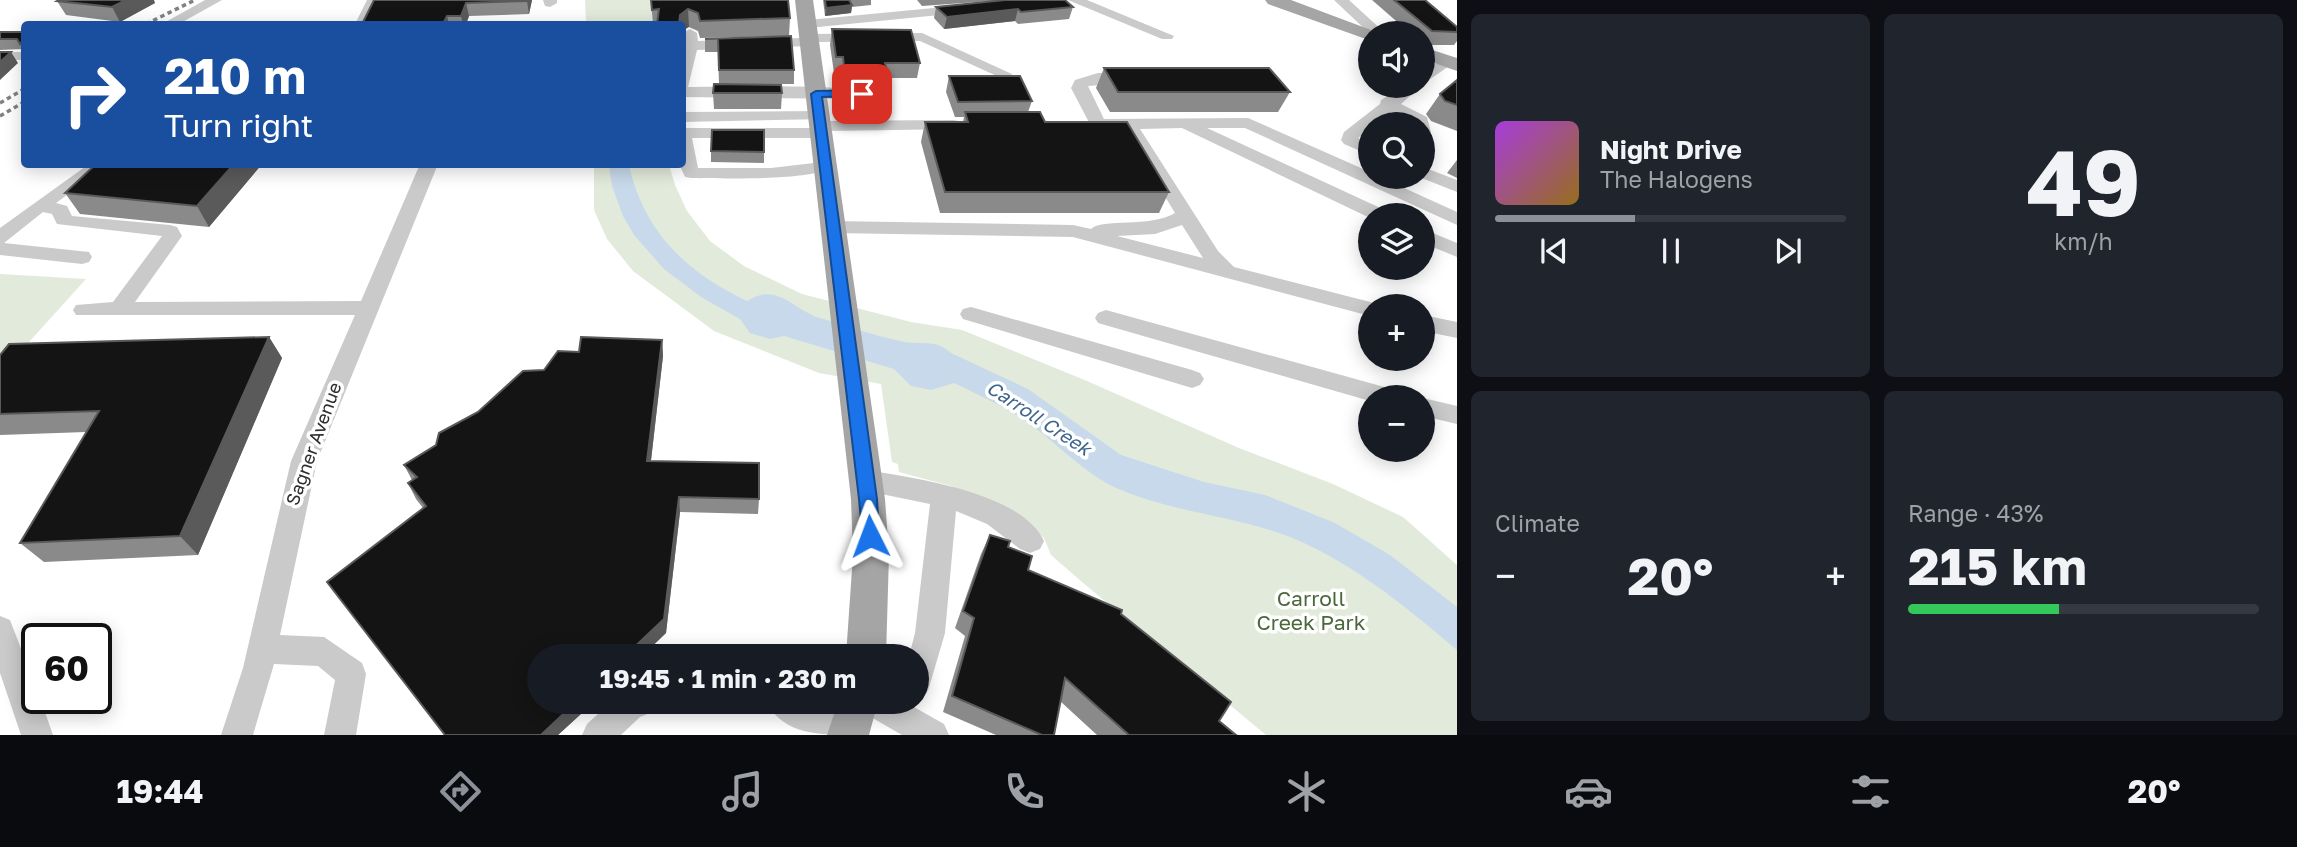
<!DOCTYPE html>
<html lang="en">
<head>
<meta charset="utf-8">
<style>
	:root { --surface:#171b24; --page:#20242c; --text:#f1f3f6; --muted:#9ea1a6; --line:#363941; --accent:#8c9099 }
	body { margin:0; font-family:"Golos Text",sans-serif; background:var(--page); color:var(--text); height:100vh; display:flex; flex-direction:column; font-size:26px; white-space:nowrap }
	* { box-sizing:border-box; margin:0 }
	p { font-size:23px; color:var(--muted) }
	.icon { flex:none; width:38px; height:38px; fill:none; stroke:currentColor; stroke-width:2; stroke-linecap:round; stroke-linejoin:round }
	.map { position:relative; flex:1; overflow:hidden }
	.side { display:flex; flex-direction:column; gap:14px; padding:14px; background:#0d0f14; width:840px }
	.side>* { flex:none }
	.top-card { position:absolute; left:21px; top:21px; width:665px; height:147px; border-radius:7px; box-shadow:0 4px 18px #0003; background:#1a4fa0; color:#fff; overflow:hidden }
	.tools { position:absolute; left:1358px; top:21px; display:grid; gap:14px }
	.tools a { display:grid; place-items:center; width:77px; height:77px; border-radius:50%; background:var(--surface); box-shadow:0 4px 18px #0003; font-size:35px }
	.speed { position:absolute; left:21px; top:623px; display:flex; gap:14px; font-size:35px; font-weight:700; text-align:center }
	.speed>* { display:grid; place-content:center; width:91px; height:91px; border-radius:50%; background:var(--surface); box-shadow:0 4px 18px #0003; line-height:1 }
	.speed .limit { border:4px solid #111; border-radius:10px; background:#fff; color:#111 }
	.pin { position:absolute; display:grid; place-items:center; width:60px; height:60px; color:#fff; margin:-30px; border-radius:14px; box-shadow:0 4px 10px #0006 }
	.me { position:absolute; width:77px; margin:-38px; rotate:357deg; stroke-linejoin:round; filter:drop-shadow(0 0 5px #0008) }
	.turn { display:flex; align-items:center; gap:24px; height:147px; padding:0 28px; font-size:32px }
	.turn .icon { width:91px; height:91px; stroke-width:2.5 }
	.turn b { display:block; font-size:49px; line-height:60px }
	.big { font-size:52px; font-weight:700; line-height:1.1 }
	.side .widget { flex:1; display:flex; flex-direction:column; justify-content:center; gap:10px; min-width:0; padding:0 24px; border-radius:10px; background:var(--page) }
	.side .dial { align-items:center; gap:0 }
	.dial b { font-size:91px; line-height:1 }
	.song { display:flex; align-items:center; gap:21px }
	.cover { width:84px; height:84px; border-radius:10px; background:linear-gradient(135deg,hsl(280 70% 55%),hsl(40 70% 35%)) }
	.played { height:7px; border-radius:4px; background:linear-gradient(90deg,var(--accent) 40%,var(--line) 40%) }
	.keys { display:flex; justify-content:space-around; direction:ltr }
	.heat { display:flex; justify-content:space-between; align-items:center; font-size:38px; direction:ltr }
	.charge { height:10px; border-radius:5px; background:linear-gradient(90deg,#34c759 43%,var(--line) 0) }
	.side .tiles { flex:1; display:grid; gap:14px; grid-template-columns:repeat(2,1fr) }
	.trip { position:absolute; left:527px; top:644px; width:402px; height:70px; border-radius:35px; background:var(--surface); box-shadow:0 4px 18px #0003; font-weight:700; line-height:70px; text-align:center }
	.tabs { display:flex; height:112px; justify-content:space-around; align-items:center; background:#090b0e; color:var(--muted) }
	.tabs .icon { width:49px; height:49px }
	.tabs .current { color:var(--accent) }
	.tabs b { font-size:32px; color:var(--text) }
	main { display:flex; flex:1; min-height:0 }
	.map>svg:first-child { display:block }
	.green { fill:#e2eadb }
	.water { fill:#c7d9ea }
	.lines { fill:none; stroke-linecap:round; stroke-linejoin:round }
	.minor { fill:#cacaca; fill-rule:evenodd }
	.major { fill:#a5a5a5; fill-rule:evenodd }
	.rail { stroke:#828282; stroke-width:3.5; stroke-dasharray:4.5 3.5; stroke-linecap:butt }
	.wall { fill:#8a8a8a }
	.shaded-wall { fill:#5a5a5a }
	.building { fill:#141414; stroke:#5a5a5a; stroke-width:2 }
	.route { fill:#1a73e8; stroke:#114b97; stroke-width:2 }
	.labels { text-anchor:middle; stroke-width:7; stroke-linejoin:round; paint-order:stroke }
	.street-label { font-size:18px; fill:#2d2d2d; stroke:#fff }
	.water-label { font-size:19px; font-style:italic; fill:#3e668c; stroke:#fff }
	.near-park-label { font-size:21px; fill:#4c673c; stroke:#fff }
</style>
</head>
<body>
<main>
<div class="map">
<svg width="1457" height="735" viewBox="0 0 1457 735">
	<rect width="100%" height="100%" fill="#fff"/>
	<path class="green" d="M 585,0 L 653,0 L 656,24 L 586,24 Z
		M 594,165 L 669,165 L 675,185 L 687,211 L 710,241 L 744,266 L 802,294 L 911,322 L 962,330 L 1087,381 L 1239,448 L 1333,484 L 1403,517 L 1457,565 L 1457,735 L 1266,735 L 1082,582 L 1051,555 L 1044,538 L 1030,525 L 1007,510 L 951,486 L 899,472 L 898,464 L 892,462 L 881,384 L 819,373 L 714,331 L 633,271 L 607,239 L 594,210 Z
		M 0,274 L 86,279 L 0,374 Z"/>
	<path class="water" d="M 609,165 L 629,165 C 644,232 686,272 747,301 C 777,281 795,311 820,318 C 848,326 877,337 905,342 C 924,345 935,339 951,353 L 1028,389 L 1121,455 L 1204,482 L 1265,495 L 1335,523 L 1390,555 L 1457,607 L 1457,650 C 1405,606 1345,556 1279,533 C 1224,514 1164,511 1110,485 C 1082,470 1059,446 1034,427 C 1010,409 981,396 954,383 L 931,390 L 911,386 L 894,369 L 784,336 L 770,339 L 750,333 L 740,319 L 701,297 L 664,269 L 634,235 L 623,216 L 612,186 Z"/>
	<g class="lines">
		<path class="minor" d="M 205,0 L 222,0 L 179,24 L 162,24 Z
			M 367,0 L 381,0 L 369,24 L 355,24 Z
			M 543,0 L 557,0 L 557,3 L 550,7 L 545,6 Z
			M 1068,0 L 1087,0 L 1174,36 L 1172,39 L 1162,39 Z
			M 1334,0 L 1349,0 L 1385,33 L 1370,34 Z
			M 965,5 L 972,9 L 970,12 L 808,28 L 801,24 L 808,20 Z
			M 690,29 L 697,33 L 698,41 L 802,38 L 809,34 L 922,33 L 1012,74 L 1009,77 L 999,77 L 920,41 L 817,42 L 810,46 L 697,50 L 688,87 C 713,87 859,83 870,94 L 862,99 L 682,97 L 683,33 Z
			M 0,52 L 24,52 L 24,60 L 0,60 Z
			M 1447,56 L 1452,58 L 1452,64 L 1423,84 L 1423,72 Z
			M 1098,73 L 1129,73 L 1137,78 L 1129,83 L 1088,86 L 1104,119 L 1248,118 L 1370,172 L 1370,177 L 1380,177 L 1457,212 L 1457,225 L 1245,128 L 1207,128 L 1387,211 L 1389,215 L 1370,218 L 1182,128 L 1140,129 L 1218,251 L 1234,267 L 1378,304 L 1379,306 L 1370,306 L 1370,316 L 1073,237 L 833,233 L 823,227 L 833,221 L 1073,225 L 1091,229 C 1101,218 1151,228 1175,213 L 1124,129 L 1092,128 L 1071,88 L 1075,80 ZM 1182,225 L 1203,258 L 1117,236 L 1155,234 Z
			M 1404,86 L 1421,86 L 1401,104 L 1427,117 L 1431,132 L 1429,136 L 1423,137 L 1423,124 L 1413,124 L 1391,112 L 1375,124 L 1370,124 L 1370,128 L 1358,138 L 1370,143 L 1370,155 L 1344,144 L 1341,140 L 1344,132 L 1380,104 L 1381,100 Z
			M 819,111 L 825,113 L 825,119 L 682,122 L 682,112 Z
			M 953,120 L 959,121 L 959,129 L 828,131 L 827,137 L 821,138 L 692,138 L 698,168 L 771,168 L 831,161 L 834,165 C 819,182 717,178 691,178 L 685,177 L 679,164 L 682,164 L 683,128 L 813,128 L 814,122 L 820,121 Z
			M 89,164 L 109,164 L 56,203 L 67,206 L 72,216 L 170,225 L 177,227 L 182,236 L 135,302 L 361,301 L 420,164 L 438,164 L 317,461 L 280,635 L 324,637 L 362,663 L 366,674 L 356,735 L 324,735 L 335,680 L 318,666 L 274,664 L 253,735 L 221,735 L 243,668 L 291,461 L 355,315 L 76,315 L 73,310 L 76,305 L 113,302 L 162,236 L 57,224 L 52,214 L 43,212 L 4,243 L 89,252 L 92,257 L 89,262 L 82,264 L 0,255 L 0,228 Z
			M 1423,167 L 1457,180 L 1457,192 L 1419,177 L 1423,177 Z
			M 1423,229 L 1457,243 L 1457,257 L 1423,243 Z
			M 971,307 L 1192,370 L 1200,373 L 1204,379 L 1200,385 L 1192,388 L 963,319 L 960,314 L 963,309 Z
			M 1106,310 L 1388,388 L 1396,391 L 1400,397 L 1370,397 L 1370,401 L 1098,323 L 1095,318 L 1098,313 Z
			M 1423,315 L 1457,322 L 1457,338 L 1423,331 Z
			M 1423,398 L 1457,406 L 1457,424 L 1423,416 Z
			M 866,470 C 914,478 1021,492 1044,541 L 1040,549 L 1030,553 L 1020,549 L 987,524 L 956,511 L 945,633 L 928,691 L 917,695 L 917,656 L 909,656 L 915,633 L 930,504 L 857,489 L 853,481 L 857,473 Z
			M 0,616 L 10,620 L 37,690 L 37,698 L 40,698 L 53,735 L 21,735 L 0,673 Z
			M 611,702 L 655,702 L 650,713 L 640,717 L 621,735 L 582,735 L 587,724 Z
			M 767,702 C 798,701 839,702 853,735 C 822,735 782,735 767,702 Z
			M 859,702 L 905,702 L 944,724 L 949,735 L 902,735 L 864,713 Z"/>
		<path class="major" d="M 795,0 L 813,0 L 885,499 L 889,555 L 886,656 L 846,656 L 853,555 L 851,499 Z
			M 1265,0 L 1291,0 L 1379,33 L 1370,33 L 1370,40 L 1363,38 L 1268,4 Z
			M 1423,47 L 1457,58 L 1457,71 L 1423,59 Z
			M 838,702 L 878,702 L 869,735 L 827,735 Z"/>
		<path class="rail" d="M 146,24 L 195,0
			M 0,103 L 24,89
			M 0,116 L 24,102"/>
	</g>
	<path class="wall" d="M 374,0 L 532,0 L 529,14 L 469,16 L 466,24 L 362,24 Z
		M 651,0 L 790,18 L 789,36 L 700,38 L 698,31 L 682,24 L 653,24 Z
		M 823,0 L 871,0 L 871,5 L 852,7 L 851,13 L 825,16 Z
		M 917,0 L 1065,0 L 1073,7 L 1069,19 L 1018,24 L 1015,21 L 944,29 L 934,18 L 936,7 L 991,1 L 922,6 Z
		M 1372,0 L 1425,0 L 1457,27 L 1457,41 L 1454,45 L 1423,45 L 1423,33 L 1410,33 Z
		M 57,1 L 155,3 L 120,22 L 66,15 Z
		M 832,29 L 920,63 L 917,78 L 884,78 L 884,83 L 842,81 L 841,73 L 834,73 L 830,45 Z
		M 0,32 L 24,32 L 24,51 L 23,49 L 0,50 Z
		M 791,36 L 794,70 L 794,84 L 719,84 L 718,52 L 705,52 L 705,39 Z
		M 1104,68 L 1290,92 L 1278,112 L 1110,112 L 1096,88 Z
		M 949,76 L 1032,101 L 1028,112 L 1169,192 L 1159,213 L 940,213 L 921,142 L 925,122 L 963,122 L 964,117 L 955,117 L 946,92 Z
		M 1457,80 L 1457,131 L 1431,121 L 1426,114 L 1440,94 Z
		M 713,93 L 782,93 L 781,109 L 714,109 Z
		M 711,151 L 764,152 L 764,163 L 711,162 Z
		M 1457,160 L 1457,178 L 1447,173 Z
		M 96,164 L 262,164 L 209,227 L 80,214 L 65,193 Z
		M 269,337 L 282,358 L 198,555 L 44,562 L 20,543 L 86,432 L 0,435 L 0,355 Z
		M 662,340 L 663,356 L 651,461 L 759,499 L 758,514 L 680,512 L 666,633 L 642,656 L 539,656 L 594,702 L 558,735 L 445,735 L 423,508 L 416,499 L 408,483 L 412,480 L 404,465 L 436,445 L 478,412 L 544,370 L 579,352 Z
		M 990,535 L 1008,547 L 1028,570 L 1121,614 L 1219,721 L 1236,735 L 1097,735 L 1060,701 L 1054,735 L 996,735 L 943,712 L 965,636 L 955,628 L 981,554 Z"/>
	<path class="shaded-wall" d="M 126,0 L 154,0 L 155,3 L 120,22 L 112,7 Z
		M 527,0 L 532,0 L 529,14 L 527,1 Z
		M 466,3 L 469,16 L 466,24 L 463,24 L 461,16 Z
		M 852,5 L 851,13 L 825,16 L 826,8 Z
		M 688,9 L 689,27 L 682,31 L 682,24 L 679,24 L 680,15 Z
		M 1018,9 L 1015,21 L 944,29 L 947,17 Z
		M 447,16 L 449,24 L 443,24 Z
		M 24,39 L 24,51 L 20,44 Z
		M 11,52 L 18,63 L 0,80 L 0,62 Z
		M 234,164 L 262,164 L 209,227 L 197,206 Z
		M 269,337 L 282,358 L 198,555 L 180,536 Z
		M 662,340 L 663,356 L 649,477 L 647,461 Z
		M 679,497 L 680,512 L 666,633 L 642,656 L 625,656 Z
		M 576,702 L 594,702 L 558,735 L 541,735 Z"/>
	<path class="building" d="M 59,0 L 126,0 L 112,7 L 57,1 Z
		M 374,0 L 527,0 L 527,1 L 466,3 L 461,16 L 447,16 L 443,24 L 362,24 Z
		M 651,0 L 788,0 L 790,18 L 700,21 L 698,13 L 688,9 L 680,15 L 679,24 L 657,24 L 659,9 L 652,10 Z
		M 825,0 L 849,0 L 852,5 L 826,8 Z
		M 1005,0 L 1065,0 L 1073,7 L 1021,12 L 1018,9 L 947,17 L 936,7 Z
		M 1394,0 L 1425,0 L 1457,27 L 1457,32 L 1432,31 Z
		M 832,29 L 911,30 L 920,63 L 885,63 L 886,67 L 844,66 L 843,57 L 836,57 Z
		M 0,32 L 24,32 L 24,39 L 20,44 L 17,39 L 0,39 Z
		M 791,36 L 794,70 L 719,70 L 718,39 L 705,39 Z
		M 0,52 L 11,52 L 0,62 Z
		M 1104,68 L 1269,68 L 1290,92 L 1118,92 Z
		M 949,76 L 1020,76 L 1032,101 L 958,102 Z
		M 1457,80 L 1457,105 L 1445,101 L 1440,94 Z
		M 714,84 L 781,85 L 782,93 L 713,93 Z
		M 965,112 L 1040,112 L 1045,122 L 1127,122 L 1169,192 L 945,192 L 925,122 L 968,122 Z
		M 712,130 L 764,130 L 764,152 L 711,151 Z
		M 96,164 L 234,164 L 197,206 L 65,193 Z
		M 269,337 L 180,536 L 20,543 L 99,411 L 0,414 L 0,355 L 9,344 Z
		M 581,337 L 662,340 L 647,461 L 759,463 L 759,499 L 679,497 L 664,619 L 625,656 L 539,656 L 539,702 L 576,702 L 541,735 L 445,735 L 327,582 L 426,506 L 408,483 L 417,477 L 404,465 L 436,445 L 439,433 L 478,412 L 523,371 L 544,370 L 558,351 L 579,352 Z
		M 990,535 L 1010,541 L 1008,547 L 1032,556 L 1028,570 L 1122,610 L 1121,614 L 1231,702 L 1219,721 L 1236,735 L 1129,735 L 1065,678 L 1054,735 L 1042,735 L 952,696 L 974,618 L 963,611 Z"/>
	<path class="route" d="M 862,90 L 868,94 L 866,96 L 822,97 L 877,499 L 879,536 L 876,542 L 870,544 L 863,542 L 859,499 L 811,94 L 816,91 Z"/>
	<g class="labels">
		<g class="street-label">
			<text transform="translate(314 444) rotate(-70)" y="6">Sagner Avenue</text>
		</g>
		<g class="water-label">
			<text transform="translate(1039 418) rotate(33)" y="7">Carroll Creek</text>
		</g>
		<g class="near-park-label">
			<text x="1311" y="606">Carroll<tspan x="1311" dy="24">Creek Park</tspan></text>
		</g>
	</g>
</svg>
<div class="tools">
<a><svg class="icon" aria-label="sound" viewBox="0 0 24 24"><path d="M4 9h4l5-4v14l-5-4H4zM17 9q2 3 0 6"/></svg></a>
<a><svg class="icon" aria-label="search" viewBox="0 0 24 24"><circle cx="10" cy="10" r="6"/><path d="M15 15l6 6"/></svg></a>
<a><svg class="icon" aria-label="layers" viewBox="0 0 24 24"><path d="M12 4l9 5-9 5-9-5zM3 14l9 5 9-5"/></svg></a>
<a>+</a>
<a>−</a>
</div>
<div class="speed"><div class="limit">60</div></div>
<div class="pin" style="left:862px;top:94px;background:#d93025"><svg class="icon" aria-label="arrive" viewBox="0 0 24 24"><path d="M6 21V4h12l-3 4 3 4H6"/></svg></div>
<svg class="me" style="left:870px;top:536px" viewBox="-20 -20 40 40"><path d="M0-17L14 15 0 8-14 15z" fill="#1a73e8" stroke="#fff" stroke-width="4"/></svg>
<div class="trip">19:45 · 1 min · 230 m</div>
<div class="top-card">
<div class="turn"><svg class="icon" aria-label="right" viewBox="0 0 24 24"><path d="M7 20v-9h11M14 6l5 5-5 5"/></svg><div><b>210 m</b>Turn right</div></div>
</div>
</div>
<section class="side">
<div class="tiles">
<div class="widget">
<div class="song"><i class="cover"></i><div><b>Night Drive</b><p>The Halogens</p></div></div>
<div class="played"></div>
<div class="keys"><svg class="icon" aria-label="previous" viewBox="0 0 24 24"><path d="M18 5L8 12l10 7zM5 5v14"/></svg><svg class="icon" aria-label="pause" viewBox="0 0 24 24"><path d="M8 5v14M16 5v14"/></svg><svg class="icon" aria-label="next" viewBox="0 0 24 24"><path d="M6 5l10 7-10 7zM19 5v14"/></svg></div>
</div>
<div class="widget dial"><b>49</b><p>km/h</p></div>
<div class="widget"><p>Climate</p>
<div class="heat"><a>−</a><b class="big">20°</b><a>+</a></div>
</div>
<div class="widget"><p>Range · 43%</p><b class="big">215 km</b><div class="charge"></div></div>
</div>
</section>
</main>
<nav class="tabs">
<b>19:44</b>
<svg class="icon current" aria-label="directions" viewBox="0 0 24 24"><path d="M12 3l9 9-9 9-9-9zM9 14v-3h6M13 9l2 2-2 2"/></svg>
<svg class="icon" aria-label="music" viewBox="0 0 24 24"><path d="M9 18V5l10-2v13"/><circle cx="6" cy="18" r="3"/><circle cx="16" cy="16" r="3"/></svg>
<svg class="icon" aria-label="phone" viewBox="0 0 24 24"><path d="M5 4h4l2 5-3 2q2 4 5 5l2-3 5 2v4C11 20 4 13 5 4z"/></svg>
<svg class="icon" aria-label="climate" viewBox="0 0 24 24"><path d="M12 3v18M4 7l16 10M4 17L20 7"/></svg>
<svg class="icon" aria-label="car" viewBox="0 0 24 24"><path d="M5 17H2v-5l4-1 3-4h7l3 4 3 1v5h-3M9 17h6M6 11h13"/><circle cx="7" cy="17" r="2"/><circle cx="17" cy="17" r="2"/></svg>
<svg class="icon" aria-label="filters" viewBox="0 0 24 24"><path d="M4 7h16M4 17h16"/><circle cx="9" cy="7" r="2"/><circle cx="15" cy="17" r="2"/></svg>
<b>20°</b>
</nav>
</body>
</html>
